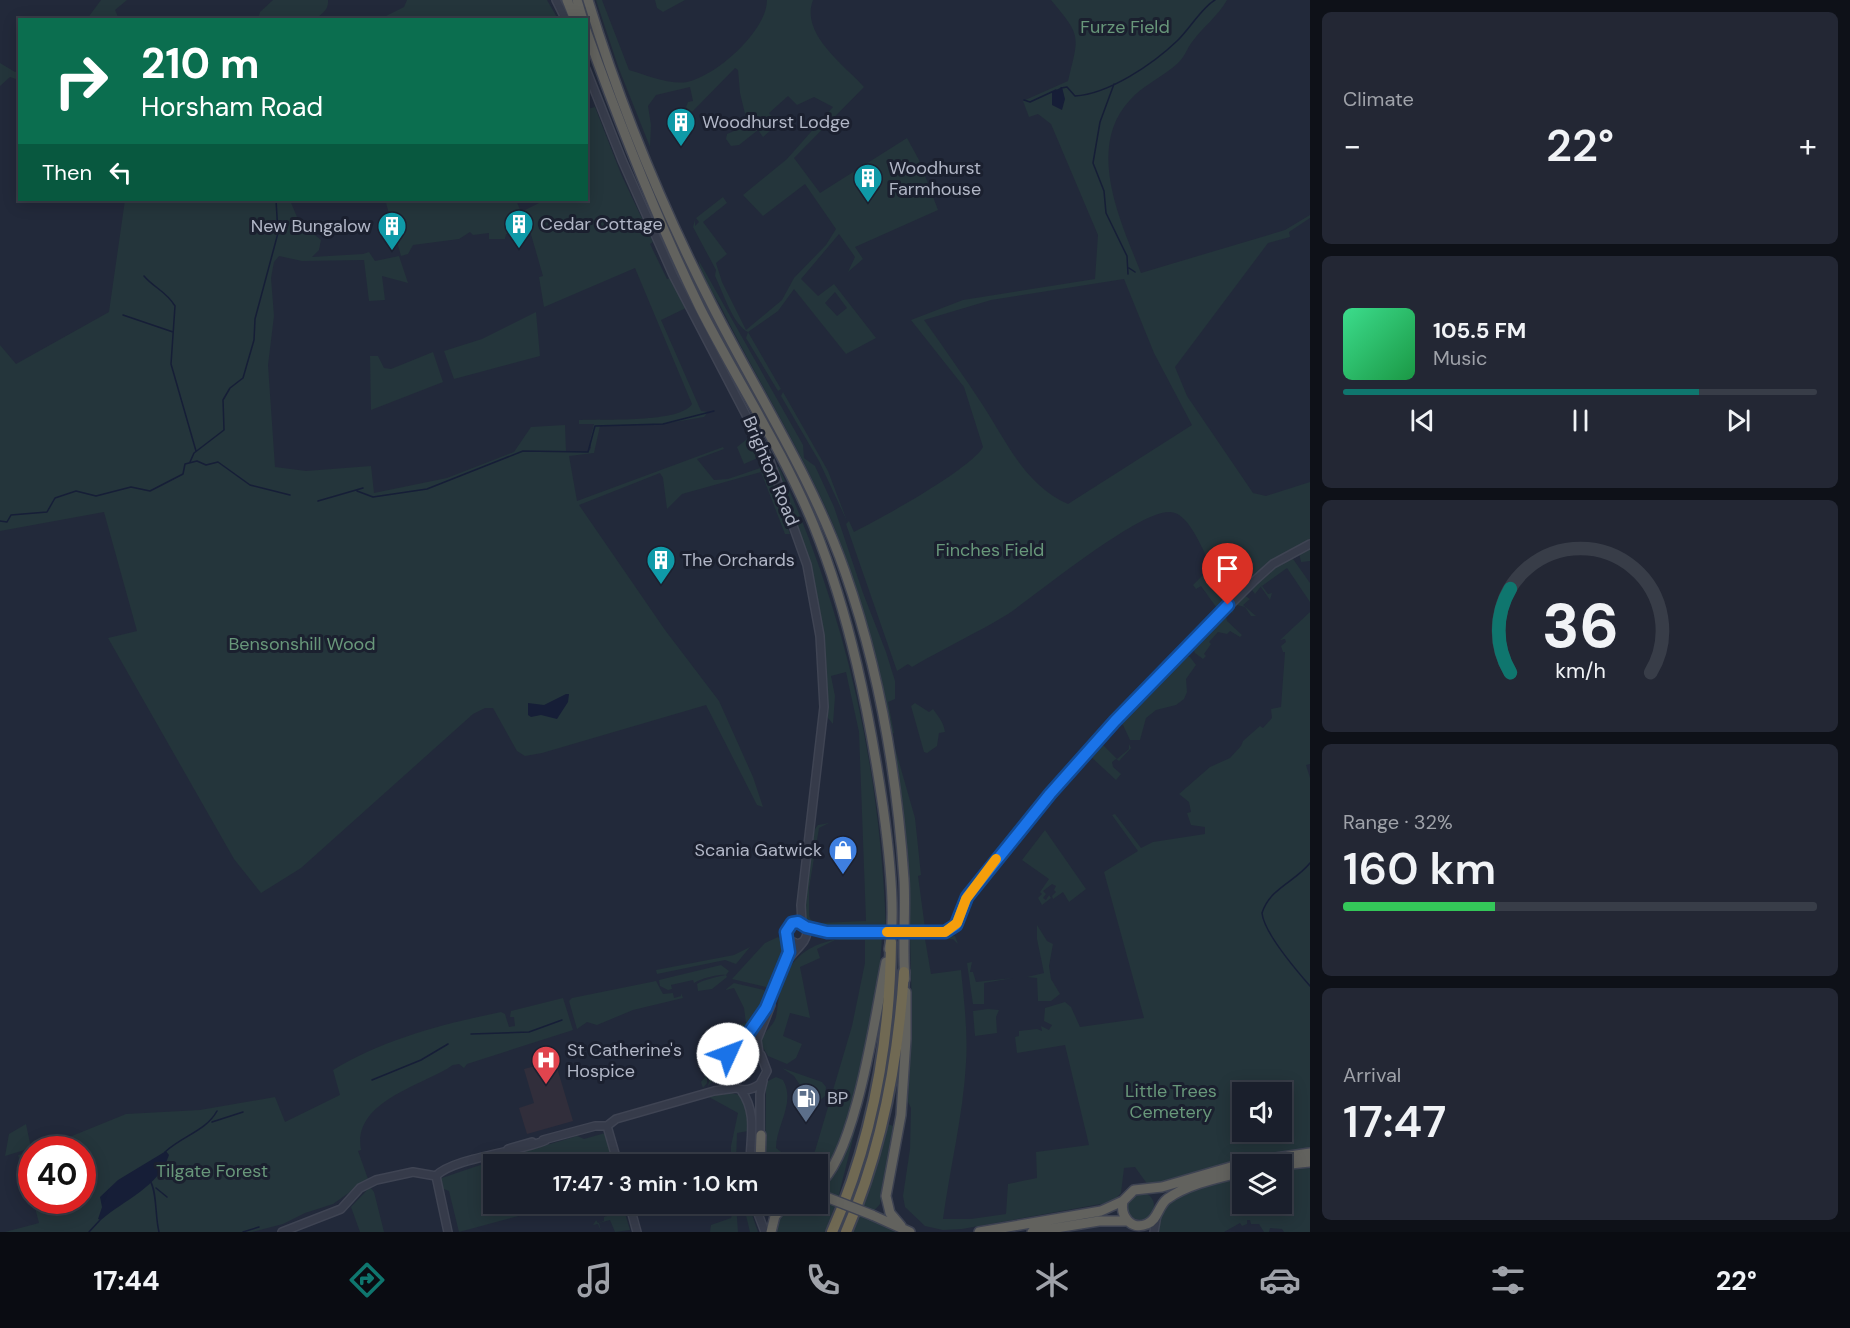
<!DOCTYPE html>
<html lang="en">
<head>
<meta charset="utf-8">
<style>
	:root { --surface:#1a1f2c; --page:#232734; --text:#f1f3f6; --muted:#9fa2a9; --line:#383d48; --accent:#0f766e }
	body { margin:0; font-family:"DM Sans",sans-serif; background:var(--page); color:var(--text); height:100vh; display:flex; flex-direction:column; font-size:22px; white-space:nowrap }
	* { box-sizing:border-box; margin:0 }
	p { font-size:20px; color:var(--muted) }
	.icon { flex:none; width:33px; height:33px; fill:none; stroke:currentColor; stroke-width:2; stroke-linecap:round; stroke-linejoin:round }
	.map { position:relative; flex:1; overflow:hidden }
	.side { display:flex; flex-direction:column; gap:12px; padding:12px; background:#0e1118; width:540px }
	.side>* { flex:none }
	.hud { position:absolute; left:18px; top:18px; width:570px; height:183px; border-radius:0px; box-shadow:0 3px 15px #0003,0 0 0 2px var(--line); background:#0b6e4f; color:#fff; overflow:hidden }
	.controls { position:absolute; left:1232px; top:1082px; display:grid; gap:12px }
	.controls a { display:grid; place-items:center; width:60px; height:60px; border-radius:0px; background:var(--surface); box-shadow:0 3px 15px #0003,0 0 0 2px var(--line); font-size:30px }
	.speed { position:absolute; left:18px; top:1136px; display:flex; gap:12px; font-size:30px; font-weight:700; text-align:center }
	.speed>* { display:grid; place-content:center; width:78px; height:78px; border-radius:50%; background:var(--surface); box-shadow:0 3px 15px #0003,0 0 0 2px var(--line); line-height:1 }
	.speed .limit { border:9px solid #d22; background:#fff; color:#111 }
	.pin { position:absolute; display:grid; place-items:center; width:51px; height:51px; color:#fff; margin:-62px -26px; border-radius:50% 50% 50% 0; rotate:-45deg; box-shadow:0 0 6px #0007 }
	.pin .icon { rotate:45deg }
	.me { position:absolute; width:66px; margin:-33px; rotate:47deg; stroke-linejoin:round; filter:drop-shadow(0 0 4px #0008) }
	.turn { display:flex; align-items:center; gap:21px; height:126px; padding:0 24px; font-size:27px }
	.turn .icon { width:78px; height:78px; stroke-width:2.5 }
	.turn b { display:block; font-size:42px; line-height:51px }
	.then { display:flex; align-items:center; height:57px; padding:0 24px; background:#0003; gap:12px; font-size:22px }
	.big { font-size:45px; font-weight:600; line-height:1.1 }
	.side .tile { flex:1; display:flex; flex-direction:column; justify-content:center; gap:9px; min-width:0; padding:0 21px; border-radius:9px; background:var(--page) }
	.side .dial { align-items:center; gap:0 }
	.dial svg { height:156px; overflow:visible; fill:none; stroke:var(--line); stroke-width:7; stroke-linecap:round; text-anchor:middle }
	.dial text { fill:var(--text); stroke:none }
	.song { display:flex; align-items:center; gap:18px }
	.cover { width:72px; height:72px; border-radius:9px; background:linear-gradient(135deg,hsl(150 70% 55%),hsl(140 70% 35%)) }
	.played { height:6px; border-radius:3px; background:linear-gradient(90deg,var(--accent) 75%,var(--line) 75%) }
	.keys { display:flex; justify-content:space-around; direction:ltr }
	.heat { display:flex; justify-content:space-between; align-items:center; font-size:33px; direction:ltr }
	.charge { height:9px; border-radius:4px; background:linear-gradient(90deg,#34c759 32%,var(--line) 0) }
	.trip { position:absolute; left:483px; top:1154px; width:345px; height:60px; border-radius:0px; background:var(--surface); box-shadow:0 3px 15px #0003,0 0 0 2px var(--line); font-weight:600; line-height:60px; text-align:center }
	.dock { display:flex; height:96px; justify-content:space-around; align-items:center; background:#0a0c12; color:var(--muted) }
	.dock .icon { width:42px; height:42px }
	.dock .active { color:var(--accent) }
	.dock b { font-size:27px; color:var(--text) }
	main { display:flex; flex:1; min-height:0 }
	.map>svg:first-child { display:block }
	.medical { fill:#312e3b }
	.green { fill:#24353b; fill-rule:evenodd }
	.water { fill:#161e37 }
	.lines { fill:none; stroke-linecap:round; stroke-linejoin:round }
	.stream { stroke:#161e37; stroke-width:1.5 }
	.tertiary-casing { stroke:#3f4453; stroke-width:10 }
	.trunk-casing { stroke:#3e4352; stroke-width:12 }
	.motorway-casing { stroke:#3e4352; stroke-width:14 }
	.tertiary { stroke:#363b4a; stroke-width:7 }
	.trunk { stroke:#62625e; stroke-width:9 }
	.motorway { stroke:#706953; stroke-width:10 }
	.tertiary-bridge-casing { stroke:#3f4453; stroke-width:10; stroke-linecap:butt }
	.trunk-bridge-casing { stroke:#3e4352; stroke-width:12; stroke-linecap:butt }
	.tertiary-bridge { stroke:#363b4a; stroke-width:7 }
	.trunk-bridge { stroke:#62625e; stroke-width:9 }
	.route-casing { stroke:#114b97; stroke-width:15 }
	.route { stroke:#1a73e8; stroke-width:10 }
	.slow { stroke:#f59e0b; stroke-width:10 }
	.labels { text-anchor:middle; stroke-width:6; stroke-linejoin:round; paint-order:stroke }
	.park-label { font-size:18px; fill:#68977a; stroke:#1b202f }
	.poi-label { font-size:18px; fill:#b1b6c6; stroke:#1b202f; text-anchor:start }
	.street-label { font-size:18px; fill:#b1b6c6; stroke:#1b202f }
</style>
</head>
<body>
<main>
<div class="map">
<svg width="1310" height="1232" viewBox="0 0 1310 1232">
	<rect width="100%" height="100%" fill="#22293a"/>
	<path class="medical" d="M 555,1061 L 573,1121 L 527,1134 L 519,1108 L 534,1103 L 524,1069 Z"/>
	<path class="green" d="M 101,0 L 127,0 L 115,10 L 119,19 L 87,19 Z
		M 273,0 L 328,0 C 329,10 322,14 315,19 L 258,19 L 260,12 Z
		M 407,0 L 547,0 L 558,19 L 380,19 L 404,7 Z
		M 596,0 L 602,0 L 629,70 C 646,75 670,85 687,82 C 716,76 767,31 767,0 L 813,0 C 800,34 844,65 864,87 L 794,158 L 820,193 L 907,138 L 919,160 L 938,210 L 855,247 L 863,259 L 848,272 L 855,257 L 839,234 L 801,279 L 818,296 L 834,284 L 876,338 L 846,354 L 794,289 L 778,311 L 748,332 L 781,389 L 778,391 L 746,338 L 748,332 C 733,325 723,292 715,276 L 716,270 L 693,227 L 695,220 L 695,226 L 699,222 L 696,218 L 723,197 L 727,203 L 703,222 L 727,254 L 716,263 L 722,282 L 746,330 L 782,300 L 794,278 L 826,245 L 836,229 L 805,184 L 763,216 L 743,195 L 787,159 L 833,107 L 814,97 L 797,105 L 788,96 L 769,113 L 778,124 L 763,137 L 758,130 L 739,145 L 731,146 L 726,139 L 727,134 L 746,126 L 747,122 L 740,93 L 738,70 L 735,68 L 690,114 L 686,107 L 688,102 L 693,101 L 690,87 L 656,95 L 648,106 L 651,125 L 650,147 L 619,69 ZM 835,292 L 847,308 L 837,316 L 825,303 Z
		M 655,0 L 685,0 L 663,12 L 657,8 Z
		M 1051,0 L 1227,0 C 1218,16 1203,27 1192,42 C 1186,50 1185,57 1177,64 C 1162,77 1142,86 1130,100 C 1085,148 1121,222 1141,273 L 1285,230 L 1310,215 L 1310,218 L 1289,232 L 1290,237 L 1268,243 L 1175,367 L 1187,396 L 1253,493 L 1266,496 L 1310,482 L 1310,561 L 1301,562 L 1299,552 L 1265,567 L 1219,611 L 1201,586 L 1196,589 L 1193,585 L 1207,571 L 1209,561 C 1201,547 1188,512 1170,512 C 1139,510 1039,593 1008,614 C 977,633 944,648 912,667 L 908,664 L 897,671 L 846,524 L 849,521 L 854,532 C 880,519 971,469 983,447 L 964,387 L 911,320 L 963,300 L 1095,279 L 1098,235 L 1051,124 L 1038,114 L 1029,117 L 1023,101 L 1068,81 C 1079,35 1082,37 1051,0 ZM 1124,279 L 1154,353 L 1192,425 L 1068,504 C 1024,484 1007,442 982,404 C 963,375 944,348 924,320 L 991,300 Z
		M 0,63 L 15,72 L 19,69 L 19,80 L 10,77 L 0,86 Z
		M 595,107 L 621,174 L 653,242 L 650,244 L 667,279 L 670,278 L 686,308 L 661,320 L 701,411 L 708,412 L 704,417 L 663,424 L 600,426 L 594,453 L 569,456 L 577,501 L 723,447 L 724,449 L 697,459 L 714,480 L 728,479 L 766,466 L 790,534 L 785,534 L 761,472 L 682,494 L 667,509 L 663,478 L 660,473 L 579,505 L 665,630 L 719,701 L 753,777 L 763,807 L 757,805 L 706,705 L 542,753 L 525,756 L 517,751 L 493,708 L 485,708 L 473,714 L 301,868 L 261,893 L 234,859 L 108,638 L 137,631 L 104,512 L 0,531 L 0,345 L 16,364 L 109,312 L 125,200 L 290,200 L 299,222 L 321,240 L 319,250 L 312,257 L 363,254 L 369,252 L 375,261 L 399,256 L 408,283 L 382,276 L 385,300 L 369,301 L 364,260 L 302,261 L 279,256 L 274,262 L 271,278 L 274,316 L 268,365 L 275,467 L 306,471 L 371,466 L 374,493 L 447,478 L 514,452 L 531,427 L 565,425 L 566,451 L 588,452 L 591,448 L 590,440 L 594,424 L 579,424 L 579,420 C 602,419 681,423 692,404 L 635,268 L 544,307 L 539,277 L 543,276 L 530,231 L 515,236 L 506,234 L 505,239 L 489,239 L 489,233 L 473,235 L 470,232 L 459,239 L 413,245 L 408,254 L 401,256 L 386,203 L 411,200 L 516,200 L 521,212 L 545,200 L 586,200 L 587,109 Z
		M 699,261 L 803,445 L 804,458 L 815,466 L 834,507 L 863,593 L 886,652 L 895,681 L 895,699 L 888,702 L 894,733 L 891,734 L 915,818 L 921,875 L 918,876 L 925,928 L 910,929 C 910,795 882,639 829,515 C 797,443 755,376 720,305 C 713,293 699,273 699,261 Z
		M 536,312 L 540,356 L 454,379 L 444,351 L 482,339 Z
		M 433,352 L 443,382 L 371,410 L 370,356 L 378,356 L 384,368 L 391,369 Z
		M 783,392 L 828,471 L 847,521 L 819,461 L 781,396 Z
		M 752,435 L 762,456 L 744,464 L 737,447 Z
		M 777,467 L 779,467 C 846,614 880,766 886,928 L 817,927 L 806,918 C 803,900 806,837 818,825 L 829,823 L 819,828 L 809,888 L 809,916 L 811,920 L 818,923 L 866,921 L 859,732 L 846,672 L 831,676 L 835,696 L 833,724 L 828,718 L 822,626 L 804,546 Z
		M 1287,557 L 1293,559 L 1310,583 L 1310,602 L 1287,568 L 1262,586 L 1268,594 L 1272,593 L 1270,600 L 1261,587 L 1262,585 L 1255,594 L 1252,590 L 1268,571 Z
		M 1244,595 L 1250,599 L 1243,605 L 1256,616 L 1251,616 L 1245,607 L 1237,605 L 1232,610 L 1234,614 L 1231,611 L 1226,616 L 1227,621 L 1242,635 L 1240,637 L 1230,631 L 1227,634 L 1218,632 L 1209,642 L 1211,644 L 1204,654 L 1206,656 L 1203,659 L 1195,653 L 1192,647 Z
		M 1310,612 L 1310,764 L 1306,765 L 1310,778 L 1310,1150 L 1148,1185 L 1135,1167 L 1124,1168 L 1121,1193 L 1112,1202 L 962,1229 L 943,1230 L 925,1226 L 905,1207 L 903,1196 L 910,1149 L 911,1108 L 908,1102 L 912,1013 L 910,936 L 955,936 L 958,944 L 953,939 L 925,939 L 931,974 L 961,970 C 964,1001 968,1032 966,1063 C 963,1116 950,1167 943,1219 L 971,1219 L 1006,1214 L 1008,1184 L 1037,1178 L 1036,1152 L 1089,1145 L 1065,1045 L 1017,1053 L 1015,1037 L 1019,1036 L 1019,1031 L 1037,1029 L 1042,1031 L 1041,1026 L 1049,1030 L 1052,1025 L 1044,1021 L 1045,1008 L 1065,1002 L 1071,1007 L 1080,1027 L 1144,1018 L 1104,872 L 1138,851 L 1112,815 L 1115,814 L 1141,848 L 1153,842 L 1205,834 L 1205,827 L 1191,825 L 1187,813 L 1191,812 L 1189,802 L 1179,794 L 1210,767 L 1230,758 L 1241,746 L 1243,741 L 1260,726 L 1263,728 L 1272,718 L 1271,709 L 1281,707 L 1285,652 L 1283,652 L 1281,646 L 1286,642 L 1285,639 L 1280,640 ZM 1242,1092 L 1281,1092 L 1281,1131 L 1242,1131 Z
		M 1183,657 L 1190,657 L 1196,665 L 1186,679 L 1187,692 L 1184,699 L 1176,705 L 1156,710 L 1146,718 L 1140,740 L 1130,740 L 1123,725 L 1117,721 Z
		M 915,703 L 929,712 L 933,709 C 939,718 943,721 945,732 L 939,733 L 937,746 L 927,753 L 924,752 L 911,706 Z
		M 1116,724 L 1120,726 L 1103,745 L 1117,759 L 1129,749 L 1129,744 L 1131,748 L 1119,761 L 1116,759 L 1112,762 L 1113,767 L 1121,774 L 1116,780 L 1089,755 Z
		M 1045,830 L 1086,889 L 1069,902 L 1063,892 L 1053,899 L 1052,896 L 1056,892 L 1054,890 L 1056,886 L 1052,884 L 1043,891 L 1046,894 L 1043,898 L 1046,900 L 1049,895 L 1051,898 L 1042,905 L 1038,898 L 1042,894 L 1040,892 L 1049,879 L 1022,860 Z
		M 1037,925 L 1047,941 L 1053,944 L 1049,966 L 1051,979 L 1060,994 L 1051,1001 L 1038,1001 L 1037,978 L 1027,977 L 1044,973 L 1037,939 Z
		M 882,936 C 879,1000 859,1132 818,1180 L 818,1164 L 765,1164 L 766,1088 L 768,1081 L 776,1077 L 783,1080 C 796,1103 776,1125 776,1148 C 786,1157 807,1164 815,1151 L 852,1026 L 865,963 L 865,940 L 835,940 L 817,949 L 820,958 L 800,967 L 810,1018 L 790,1013 L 783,1036 L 802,1044 L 796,1058 L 787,1064 L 768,1056 L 761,1044 C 763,1031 773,1027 776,1017 C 778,1007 778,996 782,985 C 797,938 840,937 882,936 Z
		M 778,937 L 785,943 L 786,949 L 774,972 L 770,988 L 732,979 L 765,943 Z
		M 750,947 L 736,964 L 725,960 L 657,974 L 656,970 L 734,955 Z
		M 972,962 L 970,972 L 973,972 L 976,982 L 1013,978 L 984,983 L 984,1004 L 973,1004 L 967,963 Z
		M 721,965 L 729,971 L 726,975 C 718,974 703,978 694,983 L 693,980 L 671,985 L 672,989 L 668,990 L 660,986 L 659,980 Z
		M 726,975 L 727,977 L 712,989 L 698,991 L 697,984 C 702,980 720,976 726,975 Z
		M 656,981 L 663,994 L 673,993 L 674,998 L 681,996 L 681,993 L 683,998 L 633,1010 L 597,1025 L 587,1022 L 577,1029 L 569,1001 L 572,998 Z
		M 734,983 L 764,990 L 767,994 L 748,1023 L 712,1057 L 707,1067 L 707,1083 L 703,1088 L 701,1082 L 706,1076 C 696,1057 714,1031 735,1031 L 735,1025 L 746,1023 L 744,1008 L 734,988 L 725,990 Z
		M 563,998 L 573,1030 L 467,1064 L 464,1068 L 459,1064 L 453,1065 C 422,1086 352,1101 361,1150 L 358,1151 L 368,1179 L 333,1204 L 305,1213 L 283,1224 L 252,1232 L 5,1232 L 39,1223 L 33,1200 L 82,1200 L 82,1149 L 40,1149 L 126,1114 L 200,1110 L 275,1097 L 285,1122 L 340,1095 L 333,1070 C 384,1039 443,1024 501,1012 L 505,1014 L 509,1027 L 515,1026 L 514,1017 L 510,1017 L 511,1011 Z
		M 765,1004 L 743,1037 L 720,1055 L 717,1077 L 708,1086 L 714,1058 L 744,1031 Z
		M 988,1009 L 999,1010 L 996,1017 L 997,1033 L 975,1036 L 973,1011 Z
		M 782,1068 L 822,1082 L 826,1087 L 825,1096 L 819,1101 L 810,1100 L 794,1076 Z
		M 725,1092 L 740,1095 L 749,1113 L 748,1131 L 737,1133 L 736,1164 L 731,1164 L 731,1146 L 738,1113 L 709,1097 L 695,1099 Z
		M 864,1095 L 838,1198 L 818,1191 Z
		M 26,1124 L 31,1148 L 5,1156 L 9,1134 Z
		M 887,1124 L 894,1126 L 880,1204 L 874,1211 L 862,1207 L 874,1175 Z
		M 605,1133 L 615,1164 L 509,1164 L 503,1158 L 577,1136 L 584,1139 Z
		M 31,1152 L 32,1152 L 31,1195 L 18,1155 Z
		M 489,1162 L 493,1167 L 494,1203 L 567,1203 L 459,1232 L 449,1191 L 441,1188 L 439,1179 Z
		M 1310,1166 L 1310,1232 L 1284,1232 L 1282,1229 L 1270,1228 L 1269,1232 L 1264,1232 L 1259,1224 L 1251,1224 L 1250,1220 L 1247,1220 L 1247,1224 L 1242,1226 L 1240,1223 L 1224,1232 L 1156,1232 C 1158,1225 1159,1215 1163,1209 C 1175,1190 1221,1182 1242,1176 L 1242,1203 L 1281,1203 L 1281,1169 Z
		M 370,1187 L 374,1192 L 384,1232 L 360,1232 L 351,1207 Z
		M1126 1206a14 14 0 1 1 28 0a14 14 0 1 1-28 0Z
		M 818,1199 L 835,1206 L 825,1232 L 776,1232 C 779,1205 795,1203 818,1203 Z
		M 602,1203 L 626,1203 L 624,1210 L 630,1230 L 615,1232 L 610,1220 L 599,1223 L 601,1231 L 598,1224 L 593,1225 L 596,1220 L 598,1223 L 604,1221 L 604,1217 L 607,1216 L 606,1210 L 603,1211 Z
		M 736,1203 L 738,1232 L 710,1232 L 711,1225 L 731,1218 Z
		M 743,1203 L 748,1203 L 758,1232 L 750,1232 Z
		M 859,1215 L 900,1232 L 852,1232 Z"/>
	<path class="water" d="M 1062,87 L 1065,99 L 1062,110 L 1052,105 L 1052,92 Z
		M 566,694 L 569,694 L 568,702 L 557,719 L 541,715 L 531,717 L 528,715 L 528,703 L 544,705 Z
		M 166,1151 L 169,1155 C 158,1188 125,1199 101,1220 L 98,1219 L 102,1207 L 100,1197 L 118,1180 Z"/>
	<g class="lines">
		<path class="stream" d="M 1114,84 L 1100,122 L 1093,163 L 1104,191 L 1106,213 L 1127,256 L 1128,274
			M 1061,88 L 1067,87 L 1075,96 C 1109,94 1153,64 1177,41 C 1189,30 1202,7 1215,0
			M 1024,100 L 1030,102 L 1056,90
			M 1129,268 L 1135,272
			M 144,276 C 154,288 166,291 175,306 L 171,364 L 196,451
			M 123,315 L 173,332
			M 190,462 L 194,453 L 224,430 L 223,400 L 230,388 L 243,378 L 254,340 L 255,319 L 278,233 L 276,200
			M 357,491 L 373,497 L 427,489 L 523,451 L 588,452 L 595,426 L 663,424 L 714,411
			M 318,501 L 363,488
			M 0,521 L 7,522 L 11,515 L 47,512 L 55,498 L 76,491 L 96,496 L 131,487 L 150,491 L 183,474 L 185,464 L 197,461 L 206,465 L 218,462 L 250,485 L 290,495
			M 1310,863 C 1295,882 1270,888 1262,913 C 1264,933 1296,970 1310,986
			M 471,1034 L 529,1032 L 562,1020
			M 372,1080 L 421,1060 L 448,1044
			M 212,1122 L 243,1112
			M 165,1152 C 182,1136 206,1131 217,1111
			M 150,1181 C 157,1190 155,1217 159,1232
			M 156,1188 L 167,1197
			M 89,1232 L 100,1220
			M 243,1232 L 259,1227"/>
		<g class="tertiary-casing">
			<path id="tertiary" d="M 556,0 L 566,20
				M 586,69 L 622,160 L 673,275 L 770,461 L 807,565 L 820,636 L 824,707 L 801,905 L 802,923
				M 806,927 L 827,932 L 869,932
				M 925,932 L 946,932 L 955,926 L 967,897 L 1050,794 L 1134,701 L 1254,581 L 1273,564 L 1310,544
				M 733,1050 L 747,1048 L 761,1055 L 767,1071 L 760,1084 C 752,1090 743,1092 734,1087 C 726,1083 721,1073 723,1064 C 725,1051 745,1040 753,1030 C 769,1007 773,981 788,960 C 794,950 808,942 807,930 L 804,924 L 795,922 L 789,925 L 786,932 L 789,940 L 798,944 L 804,941
				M 759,1053 L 757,1040 L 771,1005
				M 741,1090 C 758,1114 750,1137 750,1164
				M 607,1126 L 616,1119 L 714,1091 L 736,1088
				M 607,1126 L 618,1164
				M 760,1138 L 760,1094 L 763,1081
				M 543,1140 L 595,1126 L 607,1126
				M 508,1149 L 532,1142
				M 436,1176 C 452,1158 520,1152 546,1140
				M 436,1176 L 448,1232
				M 629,1203 L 637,1232
				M 754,1203 L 765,1232
				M 282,1232 L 341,1209 L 360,1188 L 376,1180 L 413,1172 L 436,1176
				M 1154,1232 L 1157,1215"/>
		</g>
		<g class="trunk-casing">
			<path id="trunk" d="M 567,0 L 575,20
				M 577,0 L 583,20
				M 588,0 C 620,105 662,207 712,305 C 757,394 812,477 845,572 C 879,669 897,776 904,879 C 906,912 902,946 905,979
				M 586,30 C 620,125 656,218 700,308 C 737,381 783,450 814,526 C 850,616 869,711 883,807 C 888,843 897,914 889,949
				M 760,1164 L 761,1135
				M 1281,1165 L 1310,1162
				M 818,1185 C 856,1156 876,1011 886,962
				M 1123,1201 C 1120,1216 1131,1231 1147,1224 C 1158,1220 1158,1206 1167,1199 C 1188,1184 1218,1178 1242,1172
				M 872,1215 L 910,1232
				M 901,1226 L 890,1213 L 886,1196 L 901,1115 L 906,1039 L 906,992
				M 771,1232 L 775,1216 L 786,1203
				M 979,1232 L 1101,1211 L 1123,1201 L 1134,1190 L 1162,1187 L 1248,1162 L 1310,1153
				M 1032,1232 L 1099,1221 L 1128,1221"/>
		</g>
		<g class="motorway-casing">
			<path id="motorway" d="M 832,1232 C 872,1141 890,1040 891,942
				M 846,1232 C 882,1150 898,1061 904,972"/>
		</g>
		<use href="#tertiary" class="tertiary"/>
		<use href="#trunk" class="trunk"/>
		<use href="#motorway" class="motorway"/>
		<g class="tertiary-bridge-casing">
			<path id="tertiary-bridge" d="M 869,932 L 925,932"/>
		</g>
		<g class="trunk-bridge-casing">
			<path id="trunk-bridge" d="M 821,1195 L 872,1215"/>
		</g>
		<use href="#tertiary-bridge" class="tertiary-bridge"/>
		<use href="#trunk-bridge" class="trunk-bridge"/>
	</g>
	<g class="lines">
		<g class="route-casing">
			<path id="route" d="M 728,1054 L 744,1040 L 766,1008 L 789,952 L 786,932 L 792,923 L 798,922 L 806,927 L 827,932 L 945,932 L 956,925 L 967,897 L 1050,794 L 1115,721 L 1228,605"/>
		</g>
		<use href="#route" class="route"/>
		<path class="slow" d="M 887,932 L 945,932 L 957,923 L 966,899 L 996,859"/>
	</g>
	<defs>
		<g id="building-pin" transform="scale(1.5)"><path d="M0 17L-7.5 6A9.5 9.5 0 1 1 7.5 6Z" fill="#0f9aa8" stroke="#1b202f"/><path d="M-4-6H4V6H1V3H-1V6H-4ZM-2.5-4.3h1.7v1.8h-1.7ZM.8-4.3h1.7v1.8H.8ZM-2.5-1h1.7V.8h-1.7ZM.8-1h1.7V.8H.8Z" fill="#fff"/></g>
		<g id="shop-pin" transform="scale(1.5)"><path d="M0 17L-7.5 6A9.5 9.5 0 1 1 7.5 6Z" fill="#3f7fe0" stroke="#1b202f"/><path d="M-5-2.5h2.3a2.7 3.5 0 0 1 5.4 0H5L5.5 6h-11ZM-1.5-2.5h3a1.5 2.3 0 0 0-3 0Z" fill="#fff"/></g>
		<g id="hospital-pin" transform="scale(1.5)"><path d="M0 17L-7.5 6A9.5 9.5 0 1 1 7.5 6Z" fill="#e0444e" stroke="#1b202f"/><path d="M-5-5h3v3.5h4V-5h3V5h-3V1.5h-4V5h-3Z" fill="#fff"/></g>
		<g id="fuel-pin" transform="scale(1.5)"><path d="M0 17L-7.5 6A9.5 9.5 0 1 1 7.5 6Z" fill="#5c6f8a" stroke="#1b202f"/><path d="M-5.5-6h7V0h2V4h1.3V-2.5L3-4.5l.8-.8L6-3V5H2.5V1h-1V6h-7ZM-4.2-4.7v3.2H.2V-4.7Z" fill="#fff"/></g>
	</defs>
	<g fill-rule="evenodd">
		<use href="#building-pin" x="681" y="122"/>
		<use href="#building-pin" x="868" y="178"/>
		<use href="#building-pin" x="519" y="224"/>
		<use href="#building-pin" x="392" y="226"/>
		<use href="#building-pin" x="661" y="560"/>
		<use href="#shop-pin" x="843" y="850"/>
		<use href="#hospital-pin" x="546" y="1060"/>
		<use href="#fuel-pin" x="806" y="1098"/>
	</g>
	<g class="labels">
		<g class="park-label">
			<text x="1125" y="33">Furze Field</text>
			<text x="990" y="556">Finches Field</text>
			<text x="302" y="650">Bensonshill Wood</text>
			<text x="1171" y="1097">Little Trees<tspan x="1171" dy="21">Cemetery</tspan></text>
			<text x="212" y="1177">Tilgate Forest</text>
		</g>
		<g class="poi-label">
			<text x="702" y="128">Woodhurst Lodge</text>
			<text x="889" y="174">Woodhurst<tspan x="889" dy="21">Farmhouse</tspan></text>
			<text x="540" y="230">Cedar Cottage</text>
			<text x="371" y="232" text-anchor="end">New Bungalow</text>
			<text x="682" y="566">The Orchards</text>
			<text x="822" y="856" text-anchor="end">Scania Gatwick</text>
			<text x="567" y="1056">St Catherine's<tspan x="567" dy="21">Hospice</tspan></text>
			<text x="827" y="1104">BP</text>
		</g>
		<g class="street-label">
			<text transform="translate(771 471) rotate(67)" y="6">Brighton Road</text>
		</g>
	</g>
</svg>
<div class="controls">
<a><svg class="icon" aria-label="sound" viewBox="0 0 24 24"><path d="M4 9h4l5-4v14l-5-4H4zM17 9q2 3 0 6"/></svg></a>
<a><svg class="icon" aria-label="layers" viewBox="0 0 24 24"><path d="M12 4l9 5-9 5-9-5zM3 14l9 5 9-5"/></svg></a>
</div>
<div class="speed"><div class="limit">40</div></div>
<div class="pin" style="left:1228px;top:605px;background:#d93025"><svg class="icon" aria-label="arrive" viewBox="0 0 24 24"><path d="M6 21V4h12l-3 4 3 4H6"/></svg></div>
<svg class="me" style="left:728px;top:1054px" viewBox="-20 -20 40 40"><circle r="19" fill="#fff"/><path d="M0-13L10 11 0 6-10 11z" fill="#1a73e8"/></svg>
<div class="trip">17:47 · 3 min · 1.0 km</div>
<div class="hud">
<div class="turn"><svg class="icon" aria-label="right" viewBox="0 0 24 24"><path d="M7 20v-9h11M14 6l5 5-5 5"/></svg><div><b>210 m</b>Horsham Road</div></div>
<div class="then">Then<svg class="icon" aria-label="left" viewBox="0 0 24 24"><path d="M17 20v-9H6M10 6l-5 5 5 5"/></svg></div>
</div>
</div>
<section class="side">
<div class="tile"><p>Climate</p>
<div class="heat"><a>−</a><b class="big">22°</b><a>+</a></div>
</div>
<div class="tile">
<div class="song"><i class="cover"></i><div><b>105.5 FM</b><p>Music</p></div></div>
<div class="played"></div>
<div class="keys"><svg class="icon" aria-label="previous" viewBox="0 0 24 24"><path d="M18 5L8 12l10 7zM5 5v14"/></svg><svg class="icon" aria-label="pause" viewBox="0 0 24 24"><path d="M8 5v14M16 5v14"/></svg><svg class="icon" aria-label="next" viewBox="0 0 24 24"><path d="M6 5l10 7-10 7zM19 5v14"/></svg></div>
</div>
<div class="tile dial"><svg viewBox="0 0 100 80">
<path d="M14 69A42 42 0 1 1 86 69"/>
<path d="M14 69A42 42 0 0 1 14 26" stroke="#0f766e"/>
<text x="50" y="56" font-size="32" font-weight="700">36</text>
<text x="50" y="72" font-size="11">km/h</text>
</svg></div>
<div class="tile"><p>Range · 32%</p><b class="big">160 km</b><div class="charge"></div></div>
<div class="tile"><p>Arrival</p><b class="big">17:47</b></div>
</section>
</main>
<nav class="dock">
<b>17:44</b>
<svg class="icon active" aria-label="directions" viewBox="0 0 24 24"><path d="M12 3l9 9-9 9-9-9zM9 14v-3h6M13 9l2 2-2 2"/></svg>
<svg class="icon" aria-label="music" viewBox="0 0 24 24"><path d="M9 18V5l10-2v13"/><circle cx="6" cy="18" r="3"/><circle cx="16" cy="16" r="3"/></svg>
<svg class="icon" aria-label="phone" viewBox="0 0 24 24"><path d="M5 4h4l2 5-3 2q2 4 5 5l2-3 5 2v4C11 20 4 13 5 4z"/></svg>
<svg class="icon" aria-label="climate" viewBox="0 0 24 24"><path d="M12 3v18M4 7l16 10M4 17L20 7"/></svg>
<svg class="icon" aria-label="car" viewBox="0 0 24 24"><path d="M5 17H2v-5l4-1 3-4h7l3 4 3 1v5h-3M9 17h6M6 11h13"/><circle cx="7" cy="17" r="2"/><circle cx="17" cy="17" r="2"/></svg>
<svg class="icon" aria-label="filters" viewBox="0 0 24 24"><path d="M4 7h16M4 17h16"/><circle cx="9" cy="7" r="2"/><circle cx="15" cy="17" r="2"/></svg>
<b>22°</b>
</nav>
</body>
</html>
